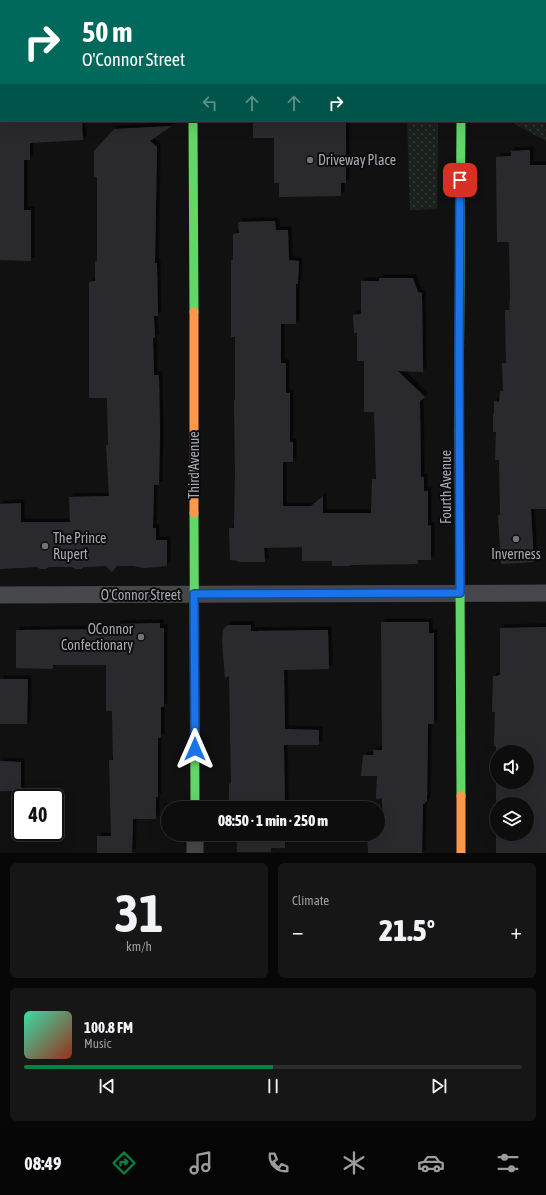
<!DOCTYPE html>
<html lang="en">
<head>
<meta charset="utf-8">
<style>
	:root { --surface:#0d0d0e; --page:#161617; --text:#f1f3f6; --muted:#9a9c9e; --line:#2d2d2e; --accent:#0b8043 }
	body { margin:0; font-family:"Asap Condensed",sans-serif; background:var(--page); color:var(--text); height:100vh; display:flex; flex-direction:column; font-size:15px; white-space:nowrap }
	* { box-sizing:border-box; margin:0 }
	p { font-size:13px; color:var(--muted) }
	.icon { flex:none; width:22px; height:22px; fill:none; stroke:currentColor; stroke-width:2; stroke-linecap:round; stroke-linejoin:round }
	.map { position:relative; height:853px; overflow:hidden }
	.panel { display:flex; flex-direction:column; gap:10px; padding:10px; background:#070708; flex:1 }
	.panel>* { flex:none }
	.hud { position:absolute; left:0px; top:0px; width:546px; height:122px; box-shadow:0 4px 16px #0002,0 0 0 1px var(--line); background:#00695c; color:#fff; overflow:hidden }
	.buttons { position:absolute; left:490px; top:745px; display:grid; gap:8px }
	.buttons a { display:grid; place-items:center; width:44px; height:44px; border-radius:50%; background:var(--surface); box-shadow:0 4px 16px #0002,0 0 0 1px var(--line); font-size:20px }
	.speed { position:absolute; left:12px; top:789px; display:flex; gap:8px; font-size:20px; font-weight:700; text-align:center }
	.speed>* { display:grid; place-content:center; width:52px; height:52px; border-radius:50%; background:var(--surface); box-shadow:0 4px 16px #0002,0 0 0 1px var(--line); line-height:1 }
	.speed .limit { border:2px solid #111; border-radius:6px; background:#fff; color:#111 }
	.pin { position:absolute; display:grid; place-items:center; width:34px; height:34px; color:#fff; margin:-17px; border-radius:8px; box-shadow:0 2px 6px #0006 }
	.me { position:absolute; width:44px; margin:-22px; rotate:0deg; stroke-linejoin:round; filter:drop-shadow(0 0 3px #0008) }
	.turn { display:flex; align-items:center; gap:14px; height:84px; padding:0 16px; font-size:18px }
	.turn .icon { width:52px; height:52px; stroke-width:2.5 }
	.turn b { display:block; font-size:28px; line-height:34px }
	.lanes { display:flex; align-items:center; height:38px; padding:0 16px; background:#0003; justify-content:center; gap:20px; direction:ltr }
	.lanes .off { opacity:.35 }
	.big { font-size:30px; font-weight:800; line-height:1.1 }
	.panel .card { flex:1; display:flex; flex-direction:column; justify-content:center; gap:6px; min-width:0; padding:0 14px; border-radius:6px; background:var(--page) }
	.panel .dial { align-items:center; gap:0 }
	.dial b { font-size:52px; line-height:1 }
	.song { display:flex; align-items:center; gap:12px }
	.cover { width:48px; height:48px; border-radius:6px; background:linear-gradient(135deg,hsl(160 70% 55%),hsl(10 70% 35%)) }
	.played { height:4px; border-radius:2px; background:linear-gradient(90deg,var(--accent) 50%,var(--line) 50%) }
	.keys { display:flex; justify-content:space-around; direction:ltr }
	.heat { display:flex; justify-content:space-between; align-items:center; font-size:22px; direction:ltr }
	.panel .tiles { flex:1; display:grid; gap:10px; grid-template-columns:1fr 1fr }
	.card:last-child { grid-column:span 2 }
	.trip { position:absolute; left:161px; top:801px; width:224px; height:40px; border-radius:20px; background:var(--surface); box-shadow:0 4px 16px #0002,0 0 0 1px var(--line); font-weight:800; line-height:40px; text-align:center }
	.dock { display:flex; height:64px; justify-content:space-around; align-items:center; background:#050506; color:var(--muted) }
	.dock .icon { width:28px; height:28px }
	.dock .selected { color:var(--accent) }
	.dock b { font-size:18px; color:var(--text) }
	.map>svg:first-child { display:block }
	.grass { fill:url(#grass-dots) }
	.building { fill:#2c2c2d; fill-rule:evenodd; filter:url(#shadow) }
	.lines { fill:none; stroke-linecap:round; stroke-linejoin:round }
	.street { stroke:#46474a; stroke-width:17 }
	.fast { stroke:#63d668; stroke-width:9 }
	.slow { stroke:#ff974d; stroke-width:9 }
	.jam { stroke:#b3261e; stroke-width:9 }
	.route-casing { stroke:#114b97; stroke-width:10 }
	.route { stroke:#1a73e8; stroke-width:7 }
	.poi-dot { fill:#717379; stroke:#0c0c0d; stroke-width:1.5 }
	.labels { text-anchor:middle; stroke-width:4; stroke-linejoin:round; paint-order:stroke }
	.poi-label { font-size:14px; fill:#a4a8b1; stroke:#0c0c0d; text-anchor:start }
	.street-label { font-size:14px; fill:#a4a8b1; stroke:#0c0c0d }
</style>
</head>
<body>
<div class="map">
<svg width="546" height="853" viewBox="0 0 546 853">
	<defs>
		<pattern id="grass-dots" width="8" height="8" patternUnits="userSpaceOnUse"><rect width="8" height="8" fill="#1b211c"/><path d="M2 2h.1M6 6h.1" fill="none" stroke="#393e3b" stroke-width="1.8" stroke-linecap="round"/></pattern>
		<filter id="shadow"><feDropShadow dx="3.5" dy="-3.5" stdDeviation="0" flood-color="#0009"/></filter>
	</defs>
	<rect width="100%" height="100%" fill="#111112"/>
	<path class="grass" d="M 212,0 L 308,0 L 310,1 L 212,1 Z
		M 368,0 L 546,0 L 546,78 L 545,1 Z
		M 545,117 L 546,141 L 509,121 L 545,121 Z
		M 407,121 L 438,121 L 437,209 L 410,210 Z"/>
	<path class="building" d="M 0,121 L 82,121 L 83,140 L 30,143 L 30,160 L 24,160 L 24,210 L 31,210 L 31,261 L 0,260 Z
		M 253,121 L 346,121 L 346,183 L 341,183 L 341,196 L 279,197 L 279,183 L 274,183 L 274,138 L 253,138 Z
		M 172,126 L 150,141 L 157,147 L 155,263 L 157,263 L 158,316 L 154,316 L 155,338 L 153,338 L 154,375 L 159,375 L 160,433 L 159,485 L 154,485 L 153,528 L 156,528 L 156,540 L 167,540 L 167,566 L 144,568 L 133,566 L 117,566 L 112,572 L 106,566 L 84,567 L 81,569 L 76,569 L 72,567 L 49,567 L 46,569 L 40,569 L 37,567 L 0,569 L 0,504 L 21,503 L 21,522 L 70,522 L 69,497 L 109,496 L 106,445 L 108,445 L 107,398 L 89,398 L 89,282 L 95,281 L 95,261 L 97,261 L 97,177 L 94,177 L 94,151 L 114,129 Z
		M 530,150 L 530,165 L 546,165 L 546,509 L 531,509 L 534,562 L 501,564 L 498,515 L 500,515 L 499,460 L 495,460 L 496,432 L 493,432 L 493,414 L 494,414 L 494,401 L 499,402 L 500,391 L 503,391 L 502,363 L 506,363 L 505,310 L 509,310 L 510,298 L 509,242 L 497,242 L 496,157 L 511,156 L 511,151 Z
		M 275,221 L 276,230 L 288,230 L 289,260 L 299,261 L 298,284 L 296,284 L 296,324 L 281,324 L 281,363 L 286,363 L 286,393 L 290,393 L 290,442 L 293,442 L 293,462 L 283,462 L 283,506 L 311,506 L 323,496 L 323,513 L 371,513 L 372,479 L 376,479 L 374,412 L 364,412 L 364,361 L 357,361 L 357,333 L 354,333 L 353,315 L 361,314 L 361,281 L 379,281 L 379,278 L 413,278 L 418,292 L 422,293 L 423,372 L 398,371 L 425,397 L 420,401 L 421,477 L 424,477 L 424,491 L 428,491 L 428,526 L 431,525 L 431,560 L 418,560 L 418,564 L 350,565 L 350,566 L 332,566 L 332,561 L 302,561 L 302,547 L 264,548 L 265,562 L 238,562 L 238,561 L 230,560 L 229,528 L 234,528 L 235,472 L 234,400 L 235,400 L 235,337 L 231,337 L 231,260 L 233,260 L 233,234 L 239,233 L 238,222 Z
		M 381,622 L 429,622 L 429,633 L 434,633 L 434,724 L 428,724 L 427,802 L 425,802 L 425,804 L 423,804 L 422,853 L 368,853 L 367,834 L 379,834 L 379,832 L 383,832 L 382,798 L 376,799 L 377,776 L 361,776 L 363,755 L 374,755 L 373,750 L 382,750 Z
		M 160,623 L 160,628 L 164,628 L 164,707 L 161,707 L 161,738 L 158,738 L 158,797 L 156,797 L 156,819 L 133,819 L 132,853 L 97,853 L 97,836 L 111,836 L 109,760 L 113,760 L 112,711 L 106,711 L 106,665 L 53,665 L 53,669 L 16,668 L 16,630 L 117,629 L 117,624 Z
		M 228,625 L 251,625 L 251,631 L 328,630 L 329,669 L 284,670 L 285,729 L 319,730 L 319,745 L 284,745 L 285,808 L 229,808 L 229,784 L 231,783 L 229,676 L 225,678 L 222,641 L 223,629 Z
		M 546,627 L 546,853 L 496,853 L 496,746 L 494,746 L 495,712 L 492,712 L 493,676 L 498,676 L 498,675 L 500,675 L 500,628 ZM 497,752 L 527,752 L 527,782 L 497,782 ZM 497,804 L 527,804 L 527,834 L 497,834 Z
		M 0,679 L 28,679 L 27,724 L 0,724 Z
		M 0,761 L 21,762 L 21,791 L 0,791 Z
		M 230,834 L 285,834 L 285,848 L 271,848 L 271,852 L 237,852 L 237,842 L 230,842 Z"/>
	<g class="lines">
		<path class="street" d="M 193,0 L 193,1
			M 0,595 L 546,593
			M 195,834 L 195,853"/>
		<path class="fast" d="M 545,96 L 546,97
			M 193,121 L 194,312
			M 459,431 L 461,121
			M 194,513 L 195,808
			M 460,583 L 461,796"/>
		<path class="slow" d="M 194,312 L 194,513
			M 459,431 L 460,583
			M 461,796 L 461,853"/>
		<path class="jam" d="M 338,0 L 339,1"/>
	</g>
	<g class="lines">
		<g class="route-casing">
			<path id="route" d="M 195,749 L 194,594 L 460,593 L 459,353 L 460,180"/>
		</g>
		<use href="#route" class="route"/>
	</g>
	<g class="poi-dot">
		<circle cx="310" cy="160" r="4"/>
		<circle cx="516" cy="539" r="4"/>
		<circle cx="45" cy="546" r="4"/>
		<circle cx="141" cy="637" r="4"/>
	</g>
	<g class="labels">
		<g class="poi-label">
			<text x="318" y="165">Driveway Place</text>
			<text x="53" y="543">The Prince<tspan x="53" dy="16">Rupert</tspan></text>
			<text x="516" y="559" text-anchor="middle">Inverness</text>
			<text x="133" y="634" text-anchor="end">OConnor<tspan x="133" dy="16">Confectionary</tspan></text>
		</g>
		<g class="street-label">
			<text transform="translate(194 465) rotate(-90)" y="5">Third Avenue</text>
			<text transform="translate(446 487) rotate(-90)" y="5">Fourth Avenue</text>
			<text x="141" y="600">O'Connor Street</text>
		</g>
	</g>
</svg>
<div class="buttons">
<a><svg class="icon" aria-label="sound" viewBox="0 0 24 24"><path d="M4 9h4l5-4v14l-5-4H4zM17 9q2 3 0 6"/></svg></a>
<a><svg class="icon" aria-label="layers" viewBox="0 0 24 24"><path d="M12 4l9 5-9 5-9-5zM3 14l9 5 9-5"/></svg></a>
</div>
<div class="speed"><div class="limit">40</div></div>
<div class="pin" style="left:460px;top:180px;background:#d93025"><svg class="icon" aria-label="arrive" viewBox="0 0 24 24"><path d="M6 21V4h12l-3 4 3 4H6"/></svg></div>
<svg class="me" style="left:195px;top:749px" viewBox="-20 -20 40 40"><path d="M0-17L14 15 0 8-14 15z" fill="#1a73e8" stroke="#fff" stroke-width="4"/></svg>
<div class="trip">08:50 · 1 min · 250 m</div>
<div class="hud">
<div class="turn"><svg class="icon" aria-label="right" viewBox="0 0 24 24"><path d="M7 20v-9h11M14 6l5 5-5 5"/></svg><div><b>50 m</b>O'Connor Street</div></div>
<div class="lanes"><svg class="icon off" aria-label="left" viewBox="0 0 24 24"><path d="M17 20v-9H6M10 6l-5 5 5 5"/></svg><svg class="icon off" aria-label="ahead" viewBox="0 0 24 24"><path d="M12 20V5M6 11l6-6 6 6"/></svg><svg class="icon off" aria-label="ahead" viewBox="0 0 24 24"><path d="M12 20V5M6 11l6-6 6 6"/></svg><svg class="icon" aria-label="right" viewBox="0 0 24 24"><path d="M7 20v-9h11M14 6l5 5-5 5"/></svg></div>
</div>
</div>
<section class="panel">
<div class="tiles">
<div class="card dial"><b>31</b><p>km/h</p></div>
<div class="card"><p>Climate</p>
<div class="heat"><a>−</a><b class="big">21.5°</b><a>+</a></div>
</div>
<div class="card">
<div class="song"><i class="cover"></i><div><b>100.8 FM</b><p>Music</p></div></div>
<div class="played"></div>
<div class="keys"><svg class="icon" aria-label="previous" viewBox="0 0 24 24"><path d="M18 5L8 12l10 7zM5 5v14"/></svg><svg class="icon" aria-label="pause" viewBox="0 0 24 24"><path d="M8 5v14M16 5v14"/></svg><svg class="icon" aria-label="next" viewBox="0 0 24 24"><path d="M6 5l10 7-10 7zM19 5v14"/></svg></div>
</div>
</div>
</section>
<nav class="dock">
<b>08:49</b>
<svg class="icon selected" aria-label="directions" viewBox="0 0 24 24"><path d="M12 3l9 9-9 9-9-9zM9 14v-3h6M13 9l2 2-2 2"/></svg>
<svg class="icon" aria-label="music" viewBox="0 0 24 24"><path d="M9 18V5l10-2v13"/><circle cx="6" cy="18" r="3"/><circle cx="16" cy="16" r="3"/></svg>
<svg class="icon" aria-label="phone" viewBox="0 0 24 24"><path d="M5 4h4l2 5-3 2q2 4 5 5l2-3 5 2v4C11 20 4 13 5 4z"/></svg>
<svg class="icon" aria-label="climate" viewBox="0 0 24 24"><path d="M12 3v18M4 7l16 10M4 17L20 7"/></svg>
<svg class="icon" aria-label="car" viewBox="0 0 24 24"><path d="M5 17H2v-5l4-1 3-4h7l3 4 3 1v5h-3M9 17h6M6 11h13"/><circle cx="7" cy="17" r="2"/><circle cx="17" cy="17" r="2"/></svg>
<svg class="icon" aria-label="filters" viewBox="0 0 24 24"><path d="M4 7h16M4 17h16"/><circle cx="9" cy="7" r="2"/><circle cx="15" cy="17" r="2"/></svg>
</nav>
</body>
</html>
